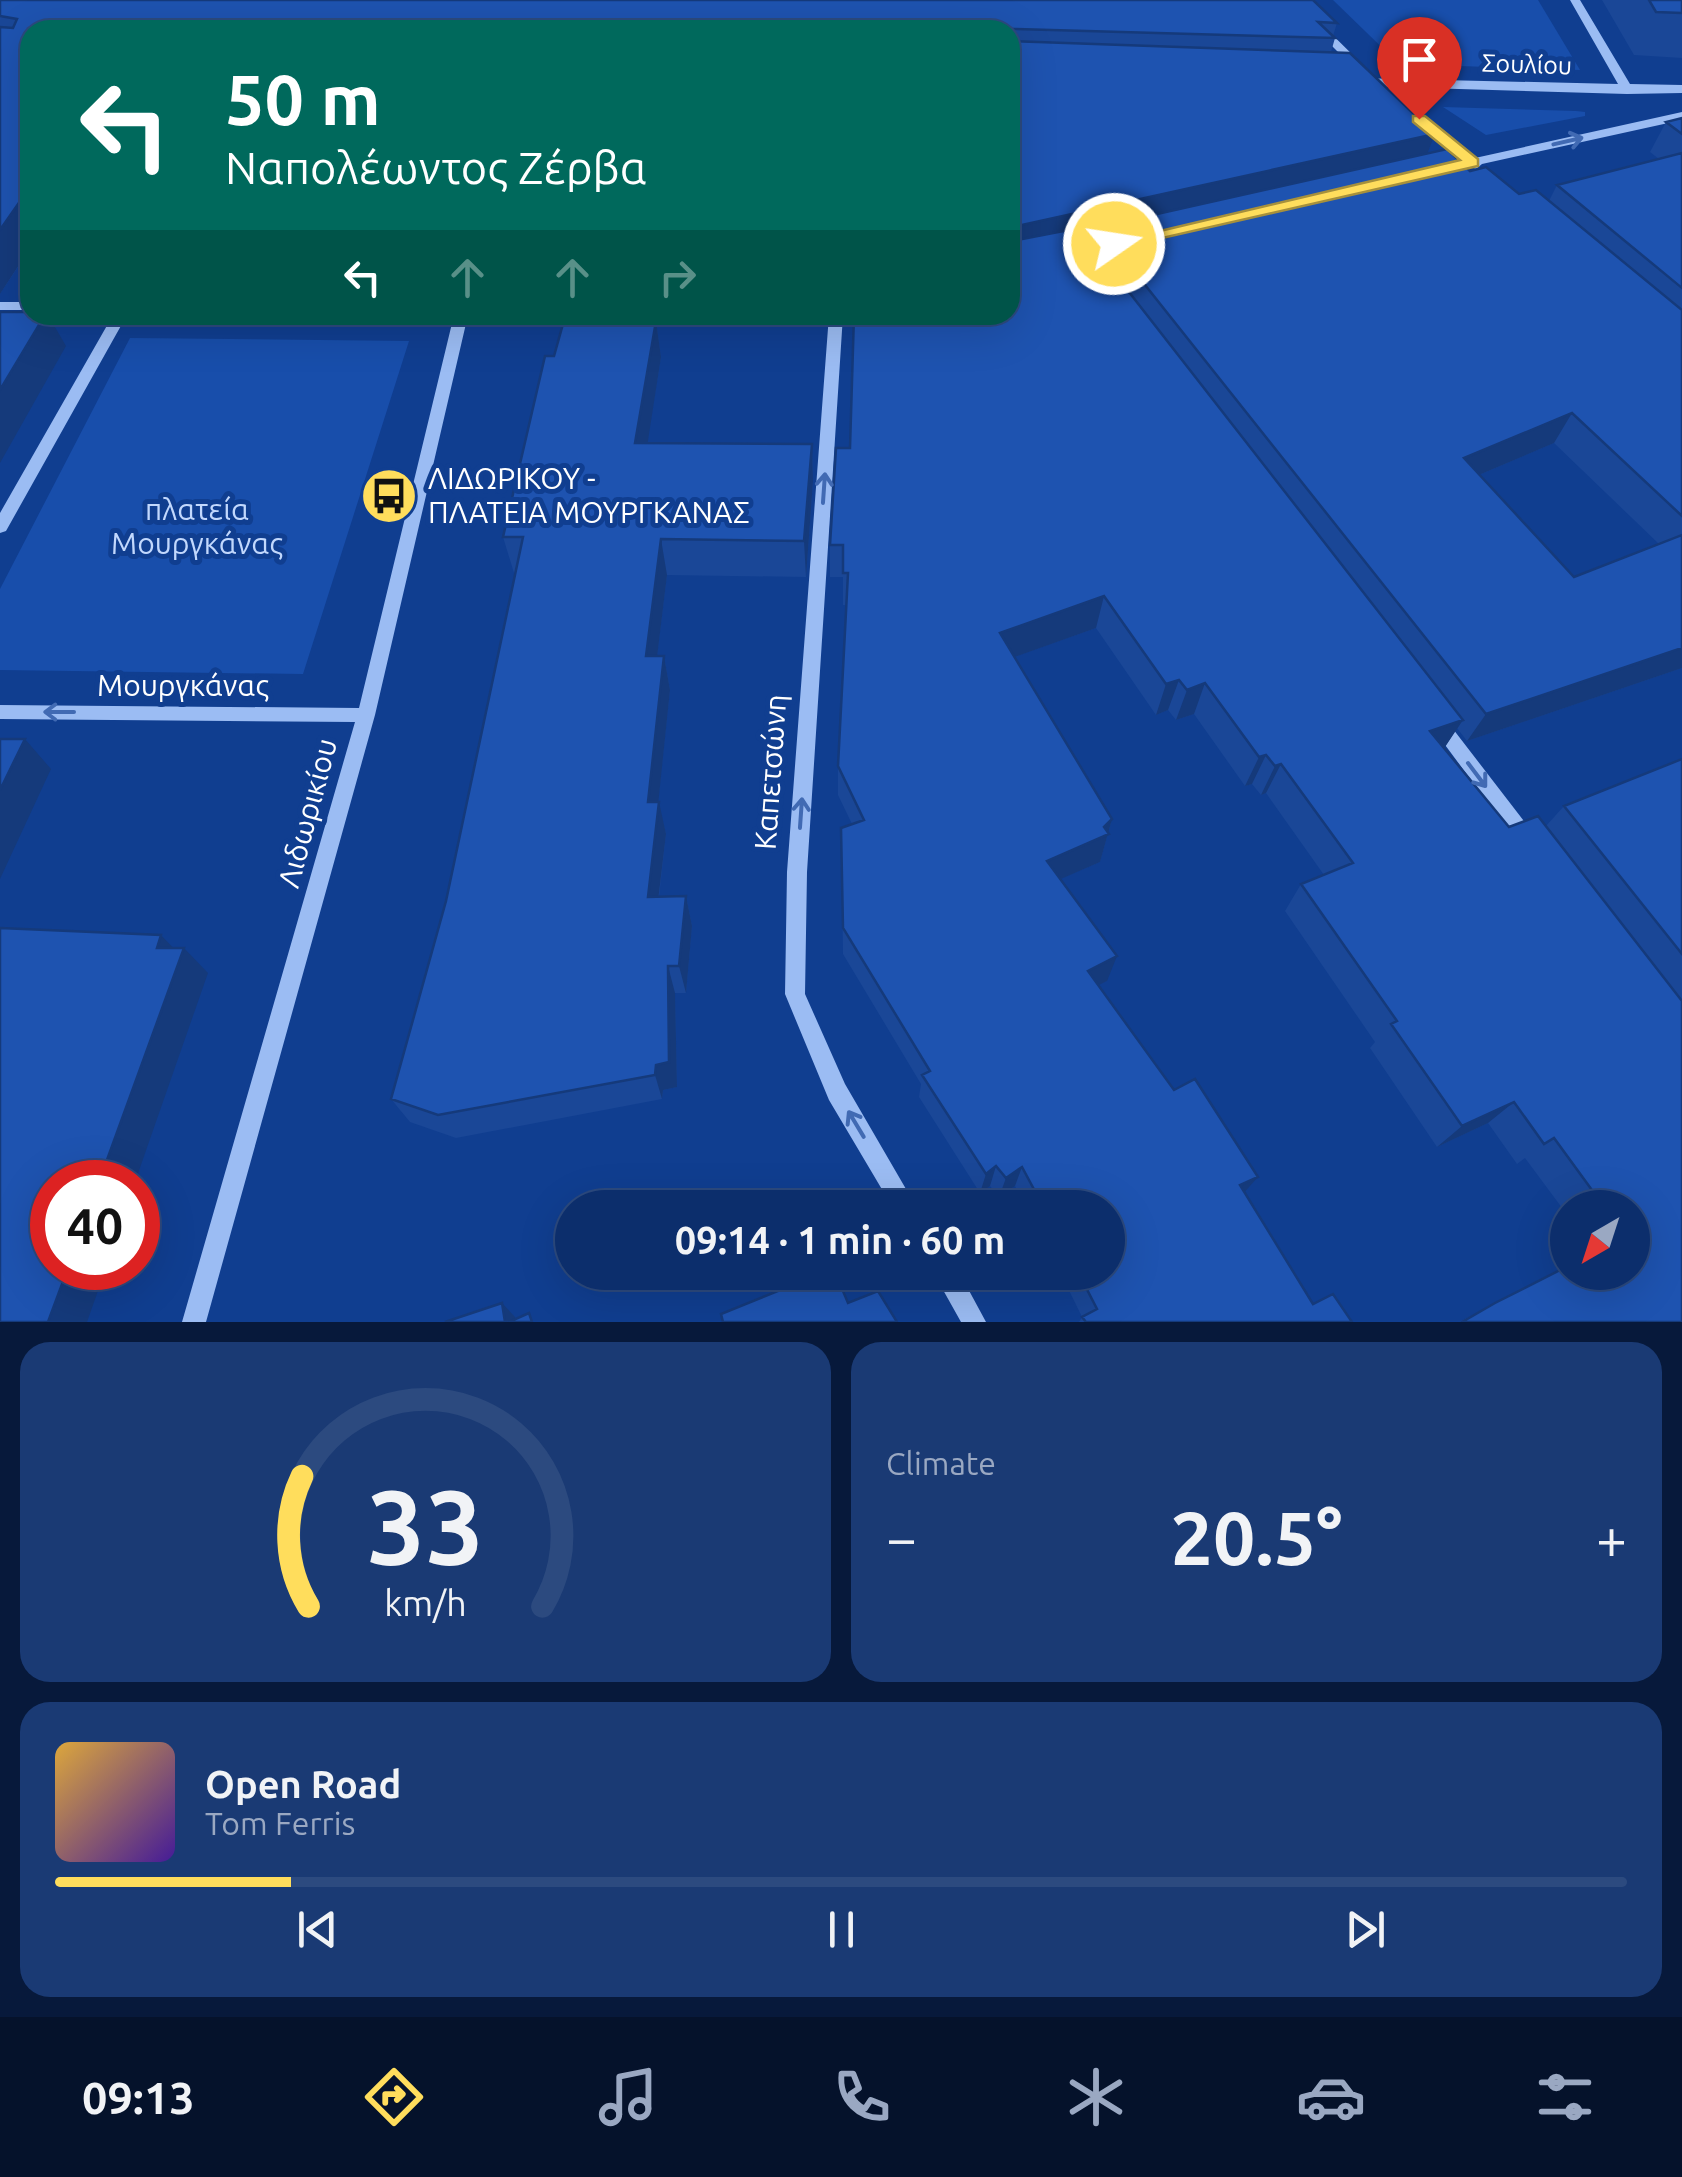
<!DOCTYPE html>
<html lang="en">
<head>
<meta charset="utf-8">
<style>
	:root { --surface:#0c2e6c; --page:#1a3a74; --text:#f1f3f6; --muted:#9aa8c2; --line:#2c4a7f; --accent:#ffdd5c }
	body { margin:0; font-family:Ubuntu,sans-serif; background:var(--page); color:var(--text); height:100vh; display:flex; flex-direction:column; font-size:38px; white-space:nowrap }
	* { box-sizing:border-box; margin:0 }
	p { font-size:32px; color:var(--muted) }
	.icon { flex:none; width:55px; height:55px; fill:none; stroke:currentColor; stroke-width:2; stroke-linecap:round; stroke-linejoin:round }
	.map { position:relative; height:1322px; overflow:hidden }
	.panel { display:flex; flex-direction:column; gap:20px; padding:20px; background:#07193b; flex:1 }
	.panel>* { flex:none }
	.banner { position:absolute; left:20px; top:20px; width:1000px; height:305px; border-radius:30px; box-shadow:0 10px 40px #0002,0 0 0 2px var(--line); background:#00695c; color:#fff; overflow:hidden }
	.needle { width:65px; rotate:219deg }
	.buttons { position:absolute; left:1550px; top:1190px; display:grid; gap:20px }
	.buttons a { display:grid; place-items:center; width:100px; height:100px; border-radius:50%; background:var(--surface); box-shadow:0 10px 40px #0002,0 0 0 2px var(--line); font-size:50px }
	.speed { position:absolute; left:30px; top:1160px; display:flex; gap:20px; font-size:50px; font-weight:700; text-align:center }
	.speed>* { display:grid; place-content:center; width:130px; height:130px; border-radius:50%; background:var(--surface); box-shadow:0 10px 40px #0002,0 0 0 2px var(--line); line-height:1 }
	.speed .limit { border:15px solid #d22; background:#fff; color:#111 }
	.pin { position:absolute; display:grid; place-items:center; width:85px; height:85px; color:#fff; margin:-102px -42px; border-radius:50% 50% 50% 0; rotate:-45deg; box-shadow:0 0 10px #0007 }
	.pin .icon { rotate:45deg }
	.me { position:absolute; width:110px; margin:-55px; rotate:77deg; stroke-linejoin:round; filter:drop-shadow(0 0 8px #0008) }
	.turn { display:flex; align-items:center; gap:35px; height:210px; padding:0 40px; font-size:45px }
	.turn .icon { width:130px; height:130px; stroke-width:2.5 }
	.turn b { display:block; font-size:70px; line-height:85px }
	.lanes { display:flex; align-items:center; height:95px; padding:0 40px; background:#0003; justify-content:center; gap:50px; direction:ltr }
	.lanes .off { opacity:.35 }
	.big { font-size:75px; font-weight:600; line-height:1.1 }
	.panel .card { flex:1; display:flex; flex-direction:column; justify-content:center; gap:15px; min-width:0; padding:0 35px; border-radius:30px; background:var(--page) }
	.panel .dial { align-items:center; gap:0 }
	.dial svg { height:260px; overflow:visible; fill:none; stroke:var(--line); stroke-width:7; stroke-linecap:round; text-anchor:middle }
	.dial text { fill:var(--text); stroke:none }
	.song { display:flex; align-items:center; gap:30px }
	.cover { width:120px; height:120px; border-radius:15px; background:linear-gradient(135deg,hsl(40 70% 55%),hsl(260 70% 35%)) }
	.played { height:10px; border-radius:5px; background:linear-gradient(90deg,var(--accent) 15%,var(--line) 15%) }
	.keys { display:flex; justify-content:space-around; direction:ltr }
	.heat { display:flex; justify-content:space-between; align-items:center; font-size:55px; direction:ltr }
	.panel .tiles { flex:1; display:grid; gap:20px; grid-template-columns:1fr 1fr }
	.card:last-child { grid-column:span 2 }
	.trip { position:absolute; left:555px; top:1190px; width:570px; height:100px; border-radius:50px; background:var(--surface); box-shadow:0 10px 40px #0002,0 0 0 2px var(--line); font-weight:600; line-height:100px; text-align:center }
	.tab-bar { display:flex; height:160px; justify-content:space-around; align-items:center; background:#05122b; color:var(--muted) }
	.tab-bar .icon { width:70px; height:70px }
	.tab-bar .selected { color:var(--accent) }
	.tab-bar b { font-size:45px; color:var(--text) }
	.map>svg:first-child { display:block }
	.green { fill:#184eab }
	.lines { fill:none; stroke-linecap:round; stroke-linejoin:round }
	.minor { fill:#9bbcf3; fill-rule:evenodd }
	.wall { fill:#1a4797; fill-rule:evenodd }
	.shaded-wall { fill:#153a7b }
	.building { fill:#1e53b0; stroke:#153a7b; stroke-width:2.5 }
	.oneway { stroke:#416ab3 }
	.route { fill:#ffdd5c; stroke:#a6903c; stroke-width:2.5 }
	.labels { text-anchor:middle; stroke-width:10; stroke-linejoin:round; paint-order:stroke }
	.far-street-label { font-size:25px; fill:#fff; stroke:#103e90 }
	.poi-label { font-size:30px; fill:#fff; stroke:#103e90; text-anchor:start }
	.park-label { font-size:30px; fill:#c2d8fd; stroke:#103e90 }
	.street-label { font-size:30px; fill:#fff; stroke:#103e90 }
</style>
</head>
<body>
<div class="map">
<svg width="1682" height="1322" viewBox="0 0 1682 1322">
	<rect width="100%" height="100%" fill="#103e90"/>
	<path class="green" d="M 1333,0 L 1538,0 L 1580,70 L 1399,64 Z
		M 1443,107 L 1576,111 L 1585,112 L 1585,116 L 1486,135 Z
		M 130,338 L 409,341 L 303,674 L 0,670 L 0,589 Z"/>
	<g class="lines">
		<path class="minor" d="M 1286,0 L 1297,0 L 1365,67 L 1365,71 L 1357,71 Z
			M 1570,0 L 1580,0 L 1630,84 L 1682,85 L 1682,93 L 1627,94 L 1358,86 L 1352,82 L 1358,78 L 1618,84 Z
			M 1403,106 L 1411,106 L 1475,158 L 1682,112 L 1682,120 L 1482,164 L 1476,169 L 1471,167 L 1440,174 L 1436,173 L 1436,167 L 1463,161 L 1403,112 Z
			M 0,302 L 30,302 L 30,310 L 0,310 Z
			M 113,315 L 127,315 L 6,531 L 0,533 L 0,513 Z
			M 454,315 L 468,315 L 375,715 L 206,1322 L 182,1322 L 355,722 L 0,719 L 0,705 L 359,708 Z
			M 714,315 L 749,315 C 742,322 721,322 714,315 Z
			M 829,315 L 843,315 L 807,872 L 805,994 L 845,1084 L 917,1208 L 893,1208 L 829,1100 L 785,994 L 787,872 Z
			M 1437,714 L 1443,716 L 1537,838 L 1540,844 L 1537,850 L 1530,853 L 1523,850 L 1431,726 L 1428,721 L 1431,716 Z
			M 933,1272 L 959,1272 L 986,1322 L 961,1322 Z"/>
	</g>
	<path class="wall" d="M 0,0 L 1337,23 L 1333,36 L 1335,38 L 1331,52 L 1435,134 L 1427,153 L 1470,171 L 1519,194 L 1549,201 L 1557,185 L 1659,159 L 1650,152 L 1666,122 L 1682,118 L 1682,668 L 1467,741 L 1457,728 L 1444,748 L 1509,827 L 1546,826 L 1564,806 L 1682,759 L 1682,1322 L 1459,1322 L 1495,1303 L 1632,1272 L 1632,1208 L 1568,1208 L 1568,1216 L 1525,1158 L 1517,1164 L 1488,1123 L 1437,1147 L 1370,1048 L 1375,1042 L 1285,911 L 1301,884 L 1324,875 L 1266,793 L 1261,795 L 1252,784 L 1245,786 L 1194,714 L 1176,720 L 1168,710 L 1156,715 L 1096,628 L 1014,657 L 1112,819 L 1100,862 L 1060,879 L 1107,981 L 1098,985 L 1244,1192 L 1313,1304 L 1352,1322 L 1079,1322 L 1082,1317 L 1060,1272 L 1108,1272 L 1108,1208 L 1026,1208 L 1015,1186 L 999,1197 L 990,1186 L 980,1193 L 919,1097 L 921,1084 L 843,954 L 841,828 L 852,824 L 838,795 L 838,766 L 847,605 L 843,605 L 843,577 L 830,577 L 830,545 L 850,448 L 1010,30 L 30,30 L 30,249 L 0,294 ZM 1554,443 L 1659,544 L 1574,577 L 1479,475 Z
		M 1602,0 L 1682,0 L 1682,58 L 1634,55 Z
		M 656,321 L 661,357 L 647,443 L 812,444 L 813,481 L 806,577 L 667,575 L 657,656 L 664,656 L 670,690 L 658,802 L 666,834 L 659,897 L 686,896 L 692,926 L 686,993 L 675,993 L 677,1087 L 663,1090 L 662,1099 L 456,1138 L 410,1122 L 391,1099 L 446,901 L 516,573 L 514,573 L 503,537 L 554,356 L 578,324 Z"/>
	<path class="shaded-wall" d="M 1435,134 L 1422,167 L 1099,227 L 1097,241 L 1010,260 L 1013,227 Z
		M 30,187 L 30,248 L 0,294 L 0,230 Z
		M 45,315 L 48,315 L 66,346 L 0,463 L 0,390 Z
		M 656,321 L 661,357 L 642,479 L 635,443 Z
		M 1572,413 L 1554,443 L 1448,488 L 1464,458 Z
		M 812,444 L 813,481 L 806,577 L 804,541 Z
		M 661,539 L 667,575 L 653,690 L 646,656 Z
		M 1104,596 L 1096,628 L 995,664 L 1000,633 Z
		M 1682,648 L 1682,668 L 1467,741 L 1486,714 Z
		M 664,656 L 670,690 L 655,834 L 648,802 Z
		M 1179,680 L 1168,710 L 1156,715 L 1166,684 Z
		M 1205,683 L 1194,714 L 1176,720 L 1187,690 Z
		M 1463,720 L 1443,750 L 1430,731 Z
		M 25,739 L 51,769 L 0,879 L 0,790 Z
		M 1266,755 L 1252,784 L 1245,786 L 1259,757 Z
		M 1281,764 L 1266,793 L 1261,795 L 1275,766 Z
		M 659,802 L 666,834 L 655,926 L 648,897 Z
		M 1112,819 L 1100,862 L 1040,888 L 1047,861 L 1104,827 Z
		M 686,896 L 692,926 L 686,993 L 679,966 Z
		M 161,935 L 181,956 L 184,948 L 208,973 L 135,1182 L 99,1182 L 157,948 Z
		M 1117,956 L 1107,981 L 1079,995 L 1088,971 Z
		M 668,966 L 675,993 L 677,1087 L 663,1090 L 662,1099 L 655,1075 Z
		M 1514,1102 L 1488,1123 L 1437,1147 L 1462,1126 Z
		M 996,1166 L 990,1186 L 980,1193 L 986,1174 Z
		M 1022,1167 L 1015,1186 L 999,1197 L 1006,1178 Z
		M 1258,1177 L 1241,1196 L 1240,1185 Z
		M 68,1268 L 106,1268 L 87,1322 L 48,1322 Z
		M 502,1303 L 515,1317 L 516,1322 L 505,1322 Z"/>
	<path class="building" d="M 0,0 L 1313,0 L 1337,23 L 1318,22 L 1335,38 L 1014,29 L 1011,41 L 1350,53 L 1435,134 L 1013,227 L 1012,241 L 1079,228 L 1463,720 L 1430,731 L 1509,827 L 1538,816 L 1682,1001 L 1682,1322 L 1462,1322 L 1495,1303 L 1568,1266 L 1568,1272 L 1632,1272 L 1632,1208 L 1605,1208 L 1554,1138 L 1544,1144 L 1514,1102 L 1462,1126 L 1391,1024 L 1397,1021 L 1301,884 L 1353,863 L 1281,764 L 1275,766 L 1266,755 L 1259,757 L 1205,683 L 1187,690 L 1179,680 L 1166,684 L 1104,596 L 1000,633 L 1112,819 L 1104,827 L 1109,834 L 1047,861 L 1117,956 L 1088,971 L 1174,1090 L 1195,1079 L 1258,1177 L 1240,1185 L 1313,1304 L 1333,1294 L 1352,1322 L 1086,1322 L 1082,1317 L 1097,1309 L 1078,1272 L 1108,1272 L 1108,1208 L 1044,1208 L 1022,1167 L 1006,1178 L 996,1166 L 986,1174 L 922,1075 L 930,1071 L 843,928 L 841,828 L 864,820 L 838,766 L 848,573 L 843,573 L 843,545 L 830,545 L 836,448 L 850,448 L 854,315 L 1010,315 L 1010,30 L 30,30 L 30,187 L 0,230 L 0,27 L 13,28 L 17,19 L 0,16 Z
		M 1649,0 L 1682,0 L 1682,13 L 1656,12 Z
		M 1682,118 L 1682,134 L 1666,122 Z
		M 1447,149 L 1470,171 L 1486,167 L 1519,194 L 1536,190 L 1682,310 L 1682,516 L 1572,413 L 1464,458 L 1574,577 L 1682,535 L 1682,648 L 1486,714 L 1099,227 Z
		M 1682,153 L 1682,288 L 1557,185 Z
		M 0,312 L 30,312 L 30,315 L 45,315 L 0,390 Z
		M 580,319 L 656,321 L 635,443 L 812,444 L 804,541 L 661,539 L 646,656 L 664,656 L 648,802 L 659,802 L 648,897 L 686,896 L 679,966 L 668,966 L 669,1062 L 656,1065 L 655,1075 L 438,1115 L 391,1099 L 446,901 L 523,537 L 503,537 L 545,356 L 554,356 L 563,324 L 578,324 Z
		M 0,739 L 25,739 L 0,790 Z
		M 1682,759 L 1682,954 L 1564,806 Z
		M 0,928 L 161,935 L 157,948 L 184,948 L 99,1182 L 52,1182 L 52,1268 L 68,1268 L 48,1322 L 0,1322 Z
		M 825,1272 L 835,1272 L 848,1303 L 878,1291 L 897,1322 L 723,1322 L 721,1314 Z
		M 502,1303 L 505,1322 L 445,1322 Z
		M 529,1313 L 532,1322 L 509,1322 Z"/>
	<defs><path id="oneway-shaft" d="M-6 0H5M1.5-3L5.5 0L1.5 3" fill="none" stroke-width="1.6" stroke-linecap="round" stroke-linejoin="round" transform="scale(2.5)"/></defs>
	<g class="oneway">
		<use href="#oneway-shaft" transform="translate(1568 141) rotate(-13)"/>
		<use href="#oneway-shaft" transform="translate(824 488) rotate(-86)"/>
		<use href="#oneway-shaft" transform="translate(59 712) rotate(-180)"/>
		<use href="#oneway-shaft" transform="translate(1477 775) rotate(53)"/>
		<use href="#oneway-shaft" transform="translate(801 813) rotate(-86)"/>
		<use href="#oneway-shaft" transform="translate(856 1124) rotate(-121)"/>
	</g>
	<path class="route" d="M 1413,116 L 1425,116 L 1478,159 L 1478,166 L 1114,249 L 1105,244 L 1460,160 L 1413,122 Z"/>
	<defs>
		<g id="bus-disc" transform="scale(2.875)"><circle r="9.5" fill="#ffdd5c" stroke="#103e90"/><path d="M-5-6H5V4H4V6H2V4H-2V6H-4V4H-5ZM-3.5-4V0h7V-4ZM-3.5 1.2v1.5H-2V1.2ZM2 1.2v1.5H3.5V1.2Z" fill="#111"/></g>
	</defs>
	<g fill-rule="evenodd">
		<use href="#bus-disc" x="389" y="496"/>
	</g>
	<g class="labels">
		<g class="far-street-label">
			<text transform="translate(1527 64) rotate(2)" y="9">Σουλίου</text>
		</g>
		<g class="poi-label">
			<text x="428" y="489">ΛΙΔΩΡΙΚΟΥ -<tspan x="428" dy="34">ΠΛΑΤΕΙΑ ΜΟΥΡΓΚΑΝΑΣ</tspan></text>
		</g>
		<g class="park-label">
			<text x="197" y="520">πλατεία<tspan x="197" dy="34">Μουργκάνας</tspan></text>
		</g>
		<g class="street-label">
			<text x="183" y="696">Μουργκάνας</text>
			<text transform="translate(771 772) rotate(-86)" y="10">Καπετσώνη</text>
			<text transform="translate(308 813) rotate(-75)" y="10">Λιδωρικίου</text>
		</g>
	</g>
</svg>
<div class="buttons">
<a><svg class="needle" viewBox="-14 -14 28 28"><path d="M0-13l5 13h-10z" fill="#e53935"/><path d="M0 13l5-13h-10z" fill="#9aa8c2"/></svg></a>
</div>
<div class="speed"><div class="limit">40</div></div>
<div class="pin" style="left:1419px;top:119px;background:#d93025"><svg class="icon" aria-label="arrive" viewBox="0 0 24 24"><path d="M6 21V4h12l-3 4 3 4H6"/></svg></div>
<svg class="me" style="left:1114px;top:244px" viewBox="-20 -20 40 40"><circle r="17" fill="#ffdd5c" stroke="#fff" stroke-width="3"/><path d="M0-11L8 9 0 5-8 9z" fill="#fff"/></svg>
<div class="trip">09:14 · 1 min · 60 m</div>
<div class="banner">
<div class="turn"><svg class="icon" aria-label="left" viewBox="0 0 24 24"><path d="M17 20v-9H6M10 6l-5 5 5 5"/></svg><div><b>50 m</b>Ναπολέωντος Ζέρβα</div></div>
<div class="lanes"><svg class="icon" aria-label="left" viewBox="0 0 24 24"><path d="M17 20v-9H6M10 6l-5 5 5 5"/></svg><svg class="icon off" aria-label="ahead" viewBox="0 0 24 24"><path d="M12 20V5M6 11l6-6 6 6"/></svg><svg class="icon off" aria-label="ahead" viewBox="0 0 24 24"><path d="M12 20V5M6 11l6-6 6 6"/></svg><svg class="icon off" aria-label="right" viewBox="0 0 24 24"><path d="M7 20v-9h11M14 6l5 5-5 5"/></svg></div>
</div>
</div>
<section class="panel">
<div class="tiles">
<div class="card dial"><svg viewBox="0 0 100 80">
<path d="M14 69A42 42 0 1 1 86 69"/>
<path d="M14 69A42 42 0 0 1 12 29" stroke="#ffdd5c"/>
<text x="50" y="56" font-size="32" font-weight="700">33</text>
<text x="50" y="72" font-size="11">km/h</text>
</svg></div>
<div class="card"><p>Climate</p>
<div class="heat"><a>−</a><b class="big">20.5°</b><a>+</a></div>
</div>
<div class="card">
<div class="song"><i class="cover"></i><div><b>Open Road</b><p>Tom Ferris</p></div></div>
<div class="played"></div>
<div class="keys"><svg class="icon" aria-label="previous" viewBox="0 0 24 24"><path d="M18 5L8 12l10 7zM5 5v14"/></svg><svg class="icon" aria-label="pause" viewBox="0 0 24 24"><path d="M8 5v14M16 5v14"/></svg><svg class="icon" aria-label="next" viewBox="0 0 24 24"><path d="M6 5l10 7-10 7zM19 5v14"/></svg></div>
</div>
</div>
</section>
<nav class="tab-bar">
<b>09:13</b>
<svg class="icon selected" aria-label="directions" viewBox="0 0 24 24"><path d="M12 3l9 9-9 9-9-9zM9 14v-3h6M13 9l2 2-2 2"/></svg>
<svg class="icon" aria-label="music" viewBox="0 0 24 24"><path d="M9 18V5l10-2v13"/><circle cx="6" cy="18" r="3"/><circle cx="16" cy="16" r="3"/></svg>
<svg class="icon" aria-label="phone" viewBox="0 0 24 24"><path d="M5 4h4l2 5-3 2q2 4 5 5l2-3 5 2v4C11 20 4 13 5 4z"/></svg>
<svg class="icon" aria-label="climate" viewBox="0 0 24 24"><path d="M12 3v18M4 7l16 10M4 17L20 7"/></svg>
<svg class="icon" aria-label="car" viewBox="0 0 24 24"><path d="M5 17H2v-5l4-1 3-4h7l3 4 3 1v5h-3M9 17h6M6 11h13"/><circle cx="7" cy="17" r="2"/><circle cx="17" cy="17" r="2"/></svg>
<svg class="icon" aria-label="filters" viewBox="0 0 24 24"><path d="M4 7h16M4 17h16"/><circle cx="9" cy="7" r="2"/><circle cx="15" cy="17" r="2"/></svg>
</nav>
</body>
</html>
